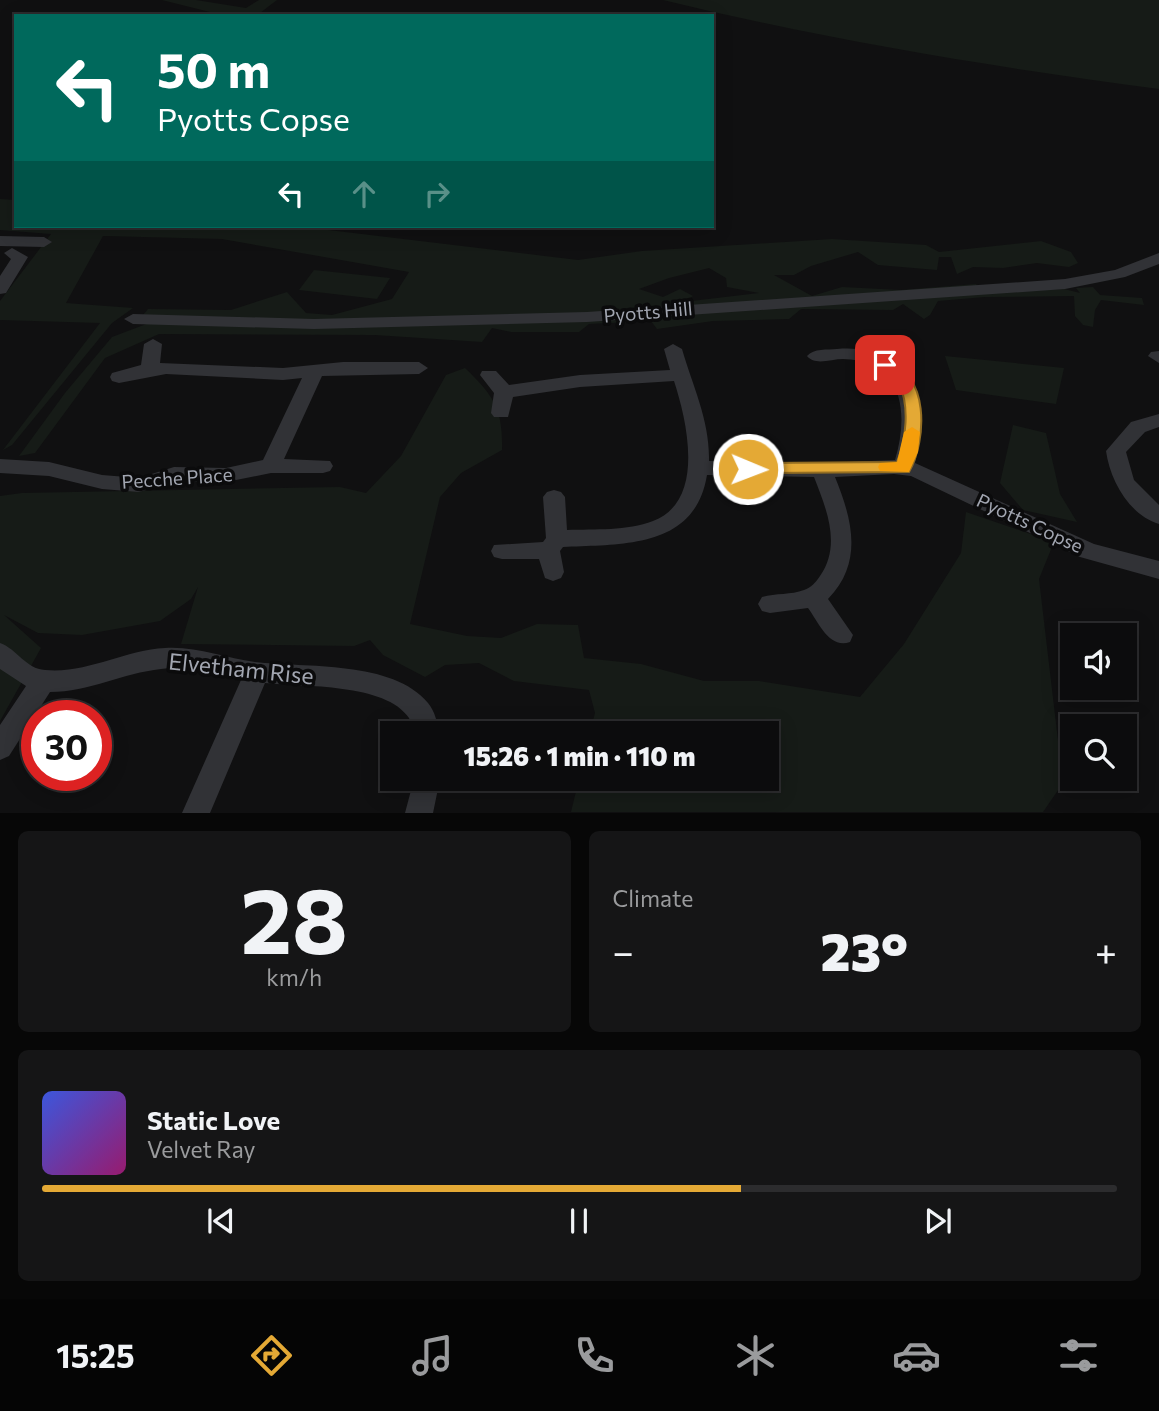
<!DOCTYPE html>
<html lang="en">
<head>
<meta charset="utf-8">
<style>
	:root { --surface:#0c0c0d; --page:#151516; --text:#f1f3f6; --muted:#9a9b9d; --line:#2c2c2e; --accent:#e4a935 }
	body { margin:0; font-family:Commissioner,sans-serif; background:var(--page); color:var(--text); height:100vh; display:flex; flex-direction:column; font-size:26px; white-space:nowrap }
	* { box-sizing:border-box; margin:0 }
	p { font-size:23px; color:var(--muted) }
	.icon { flex:none; width:38px; height:38px; fill:none; stroke:currentColor; stroke-width:2; stroke-linecap:round; stroke-linejoin:round }
	.map { position:relative; height:813px; overflow:hidden }
	.panel { display:flex; flex-direction:column; gap:18px; padding:18px; background:#070707; flex:1 }
	.panel>* { flex:none }
	.top-card { position:absolute; left:14px; top:14px; width:700px; height:214px; border-radius:0px; box-shadow:0 4px 18px #0003,0 0 0 2px var(--line); background:#00695c; color:#fff; overflow:hidden }
	.buttons { position:absolute; left:1060px; top:623px; display:grid; gap:14px }
	.buttons a { display:grid; place-items:center; width:77px; height:77px; border-radius:0px; background:var(--surface); box-shadow:0 4px 18px #0003,0 0 0 2px var(--line); font-size:35px }
	.speed { position:absolute; left:21px; top:700px; display:flex; gap:14px; font-size:35px; font-weight:700; text-align:center }
	.speed>* { display:grid; place-content:center; width:91px; height:91px; border-radius:50%; background:var(--surface); box-shadow:0 4px 18px #0003,0 0 0 2px var(--line); line-height:1 }
	.speed .limit { border:10px solid #d22; background:#fff; color:#111 }
	.pin { position:absolute; display:grid; place-items:center; width:60px; height:60px; color:#fff; margin:-30px; border-radius:14px; box-shadow:0 4px 10px #0006 }
	.me { position:absolute; width:77px; margin:-38px; rotate:91deg; stroke-linejoin:round; filter:drop-shadow(0 0 5px #0008) }
	.turn { display:flex; align-items:center; gap:24px; height:147px; padding:0 28px; font-size:32px }
	.turn .icon { width:91px; height:91px; stroke-width:2.5 }
	.turn b { display:block; font-size:49px; line-height:60px }
	.lanes { display:flex; align-items:center; height:66px; padding:0 28px; background:#0003; justify-content:center; gap:35px; direction:ltr }
	.lanes .off { opacity:.35 }
	.big { font-size:52px; font-weight:800; line-height:1.1 }
	.panel .card { flex:1; display:flex; flex-direction:column; justify-content:center; gap:10px; min-width:0; padding:0 24px; border-radius:10px; background:var(--page) }
	.panel .dial { align-items:center; gap:0 }
	.dial b { font-size:91px; line-height:1 }
	.song { display:flex; align-items:center; gap:21px }
	.cover { width:84px; height:84px; border-radius:10px; background:linear-gradient(135deg,hsl(230 70% 55%),hsl(320 70% 35%)) }
	.played { height:7px; border-radius:4px; background:linear-gradient(90deg,var(--accent) 65%,var(--line) 65%) }
	.keys { display:flex; justify-content:space-around; direction:ltr }
	.heat { display:flex; justify-content:space-between; align-items:center; font-size:38px; direction:ltr }
	.panel .tiles { flex:1; display:grid; gap:18px; grid-template-columns:1fr 1fr }
	.card:last-child { grid-column:span 2 }
	.trip { position:absolute; left:380px; top:721px; width:399px; height:70px; border-radius:0px; background:var(--surface); box-shadow:0 4px 18px #0003,0 0 0 2px var(--line); font-weight:800; line-height:70px; text-align:center }
	.tabs { display:flex; height:112px; justify-content:space-around; align-items:center; background:#050505; color:var(--muted) }
	.tabs .icon { width:49px; height:49px }
	.tabs .on { color:var(--accent) }
	.tabs b { font-size:32px; color:var(--text) }
	.map>svg:first-child { display:block }
	.green { fill:#161b17; fill-rule:evenodd }
	.lines { fill:none; stroke-linecap:round; stroke-linejoin:round }
	.minor { fill:#313236; fill-rule:evenodd }
	.route { fill:#e4a935; stroke:#946e22; stroke-width:2 }
	.slow { fill:#f59e0b }
	.labels { text-anchor:middle; stroke-width:7; stroke-linejoin:round; paint-order:stroke }
	.street-label { font-size:19px; fill:#a2a6b1; stroke:#0b0b0c }
	.near-street-label { font-size:23px; fill:#a2a6b1; stroke:#0b0b0c }
</style>
</head>
<body>
<div class="map">
<svg width="1159" height="813" viewBox="0 0 1159 813">
	<rect width="100%" height="100%" fill="#101011"/>
	<path class="green" d="M 162,0 L 196,0 L 246,8 L 259,0 L 277,0 L 256,16 L 226,16 Z
		M 663,0 L 1159,0 L 1159,89 C 992,67 827,40 663,0 Z
		M 0,199 L 16,200 L 16,226 L 295,226 L 578,260 L 642,251 L 832,239 L 926,245 L 939,252 L 1041,241 L 1071,252 L 1078,263 L 1069,267 L 1037,263 L 1003,268 L 973,267 L 957,274 L 951,257 L 939,257 L 937,270 L 878,265 L 858,252 L 811,266 L 794,275 L 774,275 L 812,296 L 842,287 L 901,290 L 976,284 L 981,292 L 1064,289 L 1080,293 L 1076,288 L 1093,287 L 1100,295 L 1142,298 L 1144,305 L 1101,300 L 1095,310 L 1093,327 L 1083,325 L 1075,316 L 1074,296 L 985,297 L 938,301 L 930,315 L 924,319 L 903,304 L 893,310 L 801,309 L 789,319 L 713,321 L 657,329 L 651,321 L 589,324 L 579,332 L 511,332 L 492,328 L 482,342 L 375,335 L 159,334 L 105,358 L 35,453 L 19,456 L 65,393 L 112,337 L 149,323 L 143,315 L 148,309 L 231,310 L 287,292 L 306,313 L 332,315 L 392,299 L 409,272 L 222,239 L 103,236 L 66,303 L 133,308 L 112,323 L 12,445 L 3,450 L 100,323 L 0,320 L 0,301 L 51,234 L 0,230 ZM 709,268 L 726,278 L 727,287 L 759,293 L 683,302 L 693,296 L 680,289 L 663,297 L 639,289 L 669,278 Z
		M 314,270 L 390,278 L 377,299 L 299,290 Z
		M 945,356 L 1064,368 L 1056,404 L 956,390 Z
		M 465,368 C 494,396 503,409 502,450 L 461,473 L 440,497 L 410,624 L 467,636 L 501,638 L 537,624 L 578,625 L 584,658 L 641,664 L 704,681 L 759,681 L 860,697 L 904,644 L 961,553 L 966,512 L 1054,542 L 1039,579 L 1063,783 L 1043,812 L 571,812 L 579,779 L 766,779 L 766,733 L 590,733 L 595,713 L 589,690 L 514,681 L 479,663 L 445,665 L 425,677 L 383,655 L 370,640 L 354,646 L 181,644 L 198,587 L 191,599 L 160,621 L 82,635 L 38,633 L 4,615 L 41,648 L 0,721 L 0,496 L 22,493 L 340,487 L 366,493 L 401,456 L 446,375 Z
		M 1013,425 L 1046,433 L 1060,494 L 1077,522 L 1023,510 L 1000,483 Z"/>
	<g class="lines">
		<path class="minor" d="M 0,236 L 44,237 L 52,242 L 44,247 L 0,246 Z
			M 12,248 L 28,257 L 6,293 L 0,294 L 0,276 L 11,259 L 4,253 Z
			M 1159,253 L 1159,264 L 1125,277 L 1065,289 L 587,322 L 314,329 L 133,324 L 124,319 L 133,314 L 314,319 L 587,312 L 1065,279 L 1115,270 Z
			M 153,339 L 162,344 L 160,363 L 283,368 L 343,362 L 419,362 L 428,368 L 419,374 L 322,376 L 284,459 L 330,461 L 333,466 L 330,471 L 323,473 L 271,473 L 226,482 L 175,481 L 139,492 L 102,489 L 49,476 L 0,473 L 0,459 L 49,462 L 102,475 L 139,478 L 174,467 L 226,468 L 263,460 L 302,378 L 283,380 L 166,374 L 119,383 L 112,381 L 110,377 L 112,373 L 141,365 L 144,344 Z
			M 673,344 L 682,349 C 693,387 710,421 709,461 L 822,463 L 895,460 C 909,414 904,360 843,359 C 831,359 815,366 807,356 C 814,348 827,350 837,349 C 912,343 932,401 915,463 L 1094,544 L 1159,561 L 1159,579 L 1080,557 L 911,476 L 894,474 L 835,477 C 852,519 864,562 828,599 L 853,635 L 850,642 C 829,649 819,623 808,608 L 770,613 L 762,611 L 758,604 L 762,597 C 776,593 791,595 804,590 C 811,588 816,582 820,576 C 842,545 826,508 814,477 L 707,475 C 695,549 622,544 563,547 L 560,551 L 564,572 L 561,578 L 553,581 L 545,578 L 539,559 L 502,559 L 494,557 L 491,551 L 494,545 L 543,542 L 546,538 L 543,497 L 547,492 L 554,490 L 561,492 L 565,497 L 567,530 C 595,529 627,531 653,521 C 706,501 687,421 674,381 L 580,387 L 513,397 L 508,417 L 494,417 L 491,413 L 494,393 L 480,375 L 482,371 L 496,371 L 509,385 L 580,375 L 670,370 L 664,349 Z
			M 1159,351 L 1159,363 L 1148,356 L 1151,352 Z
			M 1159,414 L 1159,427 L 1145,432 L 1126,452 L 1134,480 L 1159,505 L 1159,524 C 1129,515 1110,480 1106,451 L 1131,422 Z
			M 0,643 C 17,649 26,669 45,670 C 87,674 124,650 165,648 C 196,646 225,658 255,662 C 305,668 393,660 428,703 C 435,711 437,723 440,733 L 414,733 C 413,729 411,722 409,718 C 386,683 303,687 265,683 L 210,813 L 182,813 L 241,680 C 215,675 188,665 161,669 C 123,673 89,692 50,692 L 9,756 L 0,760 L 0,725 L 26,686 L 0,669 Z
			M 414,779 L 440,779 L 433,813 L 405,813 Z"/>
	</g>
	<path class="route" d="M 885,361 C 930,372 927,440 909,472 L 742,473 L 740,469 L 742,465 L 748,463 L 897,462 C 906,440 910,406 899,384 C 894,376 884,372 878,365 Z"/>
	<path class="slow" d="M 912,427 L 920,432 L 918,452 L 909,472 L 880,471 L 878,467 L 880,463 L 897,462 L 904,432 Z"/>
	<g class="labels">
		<g class="street-label">
			<text transform="translate(648 312) rotate(-5)" y="7">Pyotts Hill</text>
			<text transform="translate(177 478) rotate(-4)" y="7">Pecche Place</text>
			<text transform="translate(1030 523) rotate(25)" y="7">Pyotts Copse</text>
		</g>
		<g class="near-street-label">
			<text transform="translate(241 669) rotate(6)" y="8">Elvetham Rise</text>
		</g>
	</g>
</svg>
<div class="buttons">
<a><svg class="icon" aria-label="sound" viewBox="0 0 24 24"><path d="M4 9h4l5-4v14l-5-4H4zM17 9q2 3 0 6"/></svg></a>
<a><svg class="icon" aria-label="search" viewBox="0 0 24 24"><circle cx="10" cy="10" r="6"/><path d="M15 15l6 6"/></svg></a>
</div>
<div class="speed"><div class="limit">30</div></div>
<div class="pin" style="left:885px;top:365px;background:#d93025"><svg class="icon" aria-label="arrive" viewBox="0 0 24 24"><path d="M6 21V4h12l-3 4 3 4H6"/></svg></div>
<svg class="me" style="left:748px;top:469px" viewBox="-20 -20 40 40"><circle r="17" fill="#e4a935" stroke="#fff" stroke-width="3"/><path d="M0-11L8 9 0 5-8 9z" fill="#fff"/></svg>
<div class="trip">15:26 · 1 min · 110 m</div>
<div class="top-card">
<div class="turn"><svg class="icon" aria-label="left" viewBox="0 0 24 24"><path d="M17 20v-9H6M10 6l-5 5 5 5"/></svg><div><b>50 m</b>Pyotts Copse</div></div>
<div class="lanes"><svg class="icon" aria-label="left" viewBox="0 0 24 24"><path d="M17 20v-9H6M10 6l-5 5 5 5"/></svg><svg class="icon off" aria-label="ahead" viewBox="0 0 24 24"><path d="M12 20V5M6 11l6-6 6 6"/></svg><svg class="icon off" aria-label="right" viewBox="0 0 24 24"><path d="M7 20v-9h11M14 6l5 5-5 5"/></svg></div>
</div>
</div>
<section class="panel">
<div class="tiles">
<div class="card dial"><b>28</b><p>km/h</p></div>
<div class="card"><p>Climate</p>
<div class="heat"><a>−</a><b class="big">23°</b><a>+</a></div>
</div>
<div class="card">
<div class="song"><i class="cover"></i><div><b>Static Love</b><p>Velvet Ray</p></div></div>
<div class="played"></div>
<div class="keys"><svg class="icon" aria-label="previous" viewBox="0 0 24 24"><path d="M18 5L8 12l10 7zM5 5v14"/></svg><svg class="icon" aria-label="pause" viewBox="0 0 24 24"><path d="M8 5v14M16 5v14"/></svg><svg class="icon" aria-label="next" viewBox="0 0 24 24"><path d="M6 5l10 7-10 7zM19 5v14"/></svg></div>
</div>
</div>
</section>
<nav class="tabs">
<b>15:25</b>
<svg class="icon on" aria-label="directions" viewBox="0 0 24 24"><path d="M12 3l9 9-9 9-9-9zM9 14v-3h6M13 9l2 2-2 2"/></svg>
<svg class="icon" aria-label="music" viewBox="0 0 24 24"><path d="M9 18V5l10-2v13"/><circle cx="6" cy="18" r="3"/><circle cx="16" cy="16" r="3"/></svg>
<svg class="icon" aria-label="phone" viewBox="0 0 24 24"><path d="M5 4h4l2 5-3 2q2 4 5 5l2-3 5 2v4C11 20 4 13 5 4z"/></svg>
<svg class="icon" aria-label="climate" viewBox="0 0 24 24"><path d="M12 3v18M4 7l16 10M4 17L20 7"/></svg>
<svg class="icon" aria-label="car" viewBox="0 0 24 24"><path d="M5 17H2v-5l4-1 3-4h7l3 4 3 1v5h-3M9 17h6M6 11h13"/><circle cx="7" cy="17" r="2"/><circle cx="17" cy="17" r="2"/></svg>
<svg class="icon" aria-label="filters" viewBox="0 0 24 24"><path d="M4 7h16M4 17h16"/><circle cx="9" cy="7" r="2"/><circle cx="15" cy="17" r="2"/></svg>
</nav>
</body>
</html>
